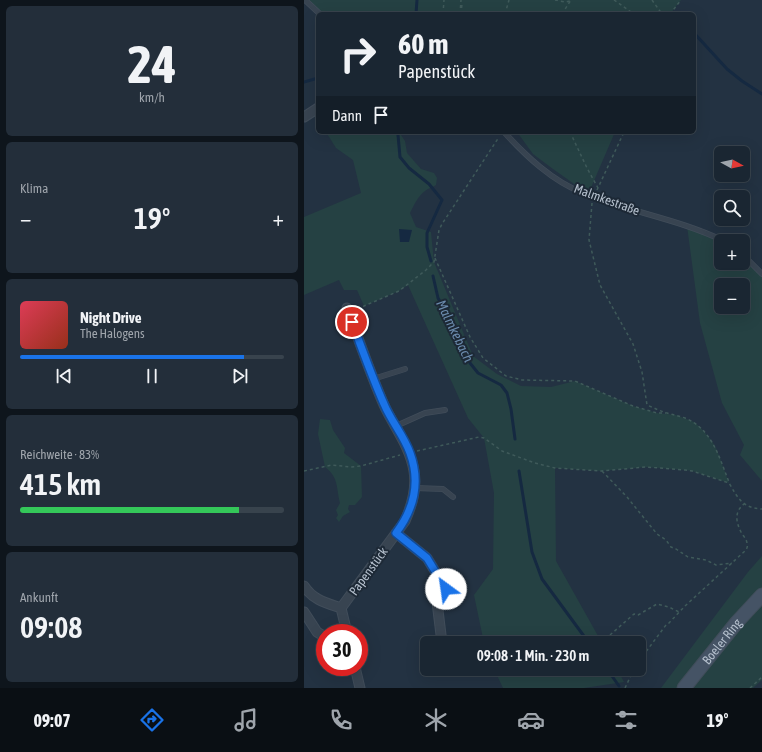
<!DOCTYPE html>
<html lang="de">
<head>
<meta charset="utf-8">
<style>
	:root { --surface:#1a2632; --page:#232e3a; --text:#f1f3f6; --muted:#9fa5ac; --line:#38434d; --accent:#1a73e8 }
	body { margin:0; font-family:"Asap Condensed",sans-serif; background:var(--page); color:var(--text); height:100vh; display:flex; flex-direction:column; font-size:15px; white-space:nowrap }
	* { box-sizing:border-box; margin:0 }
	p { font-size:13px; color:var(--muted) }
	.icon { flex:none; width:22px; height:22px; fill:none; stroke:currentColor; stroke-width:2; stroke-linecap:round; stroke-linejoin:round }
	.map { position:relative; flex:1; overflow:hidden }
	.side { display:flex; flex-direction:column; gap:6px; padding:6px; background:#0e151c; width:304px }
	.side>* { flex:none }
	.banner { position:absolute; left:12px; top:12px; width:380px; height:122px; border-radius:6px; box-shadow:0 4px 16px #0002,0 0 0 1px var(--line); background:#1a2632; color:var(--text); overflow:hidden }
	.needle { width:26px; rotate:98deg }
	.buttons { position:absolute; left:410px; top:146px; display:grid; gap:8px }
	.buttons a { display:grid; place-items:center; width:36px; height:36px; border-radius:6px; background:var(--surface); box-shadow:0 4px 16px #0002,0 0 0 1px var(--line); font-size:20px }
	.speed { position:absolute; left:12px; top:624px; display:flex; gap:8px; font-size:20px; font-weight:700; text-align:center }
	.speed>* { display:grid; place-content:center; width:52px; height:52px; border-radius:50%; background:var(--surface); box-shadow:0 4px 16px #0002,0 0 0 1px var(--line); line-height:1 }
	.speed .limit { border:6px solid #d22; background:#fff; color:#111 }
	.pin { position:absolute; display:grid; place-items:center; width:34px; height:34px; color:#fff; margin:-17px; border:2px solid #fff; border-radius:50%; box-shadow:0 1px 4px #0007 }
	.me { position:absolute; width:44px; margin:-22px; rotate:329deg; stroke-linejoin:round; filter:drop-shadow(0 0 3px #0008) }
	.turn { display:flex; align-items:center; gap:14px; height:84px; padding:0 16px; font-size:18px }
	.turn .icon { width:52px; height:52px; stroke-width:2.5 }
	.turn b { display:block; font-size:28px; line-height:34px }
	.then { display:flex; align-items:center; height:38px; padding:0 16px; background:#0003; gap:8px; font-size:15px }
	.big { font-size:30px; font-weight:600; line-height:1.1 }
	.side .card { flex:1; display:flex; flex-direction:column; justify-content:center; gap:6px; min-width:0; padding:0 14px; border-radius:6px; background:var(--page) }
	.side .dial { align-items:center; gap:0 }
	.dial b { font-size:52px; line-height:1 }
	.song { display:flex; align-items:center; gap:12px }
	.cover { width:48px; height:48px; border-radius:6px; background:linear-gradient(135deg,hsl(350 70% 55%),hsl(10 70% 35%)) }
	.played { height:4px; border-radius:2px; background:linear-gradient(90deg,var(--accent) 85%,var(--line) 85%) }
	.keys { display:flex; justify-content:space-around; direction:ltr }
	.heat { display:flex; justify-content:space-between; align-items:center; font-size:22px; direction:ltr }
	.charge { height:6px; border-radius:3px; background:linear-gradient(90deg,#34c759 83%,var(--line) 0) }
	.trip { position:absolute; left:116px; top:636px; width:226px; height:40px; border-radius:6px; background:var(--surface); box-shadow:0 4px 16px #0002,0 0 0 1px var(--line); font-weight:600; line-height:40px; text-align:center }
	.tabs { display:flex; height:64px; justify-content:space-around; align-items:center; background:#0a0f14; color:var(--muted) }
	.tabs .icon { width:28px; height:28px }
	.tabs .current { color:var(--accent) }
	.tabs b { font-size:18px; color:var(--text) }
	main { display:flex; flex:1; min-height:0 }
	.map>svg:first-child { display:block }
	.green { fill:#254143; fill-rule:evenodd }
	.water { fill:#152941 }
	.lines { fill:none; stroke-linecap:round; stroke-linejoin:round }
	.stream { stroke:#152941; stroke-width:3 }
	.lane-casing { stroke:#414d5a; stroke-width:6 }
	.street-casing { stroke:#414d5a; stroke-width:11 }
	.secondary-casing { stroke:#414d5a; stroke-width:15 }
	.path { stroke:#3f5a5a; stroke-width:1.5; stroke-dasharray:3 3; stroke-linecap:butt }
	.lane { stroke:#384451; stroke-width:4.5 }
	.street { stroke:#384451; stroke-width:9 }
	.secondary { stroke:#455365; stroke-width:13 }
	.route-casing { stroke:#114b97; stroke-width:10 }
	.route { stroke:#1a73e8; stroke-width:7 }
	.labels { text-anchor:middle; stroke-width:4; stroke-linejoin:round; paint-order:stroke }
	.street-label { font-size:13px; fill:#b4bfcc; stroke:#1d2936 }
	.water-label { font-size:14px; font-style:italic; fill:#6b8bad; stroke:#1d2936 }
</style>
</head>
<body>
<main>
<section class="side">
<div class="card dial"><b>24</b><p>km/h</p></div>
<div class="card"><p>Klima</p>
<div class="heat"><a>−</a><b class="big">19°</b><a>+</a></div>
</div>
<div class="card">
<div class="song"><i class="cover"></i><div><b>Night Drive</b><p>The Halogens</p></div></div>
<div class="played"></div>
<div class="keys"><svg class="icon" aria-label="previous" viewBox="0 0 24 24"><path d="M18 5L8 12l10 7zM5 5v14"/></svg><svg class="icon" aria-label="pause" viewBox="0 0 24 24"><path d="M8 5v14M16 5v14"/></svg><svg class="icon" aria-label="next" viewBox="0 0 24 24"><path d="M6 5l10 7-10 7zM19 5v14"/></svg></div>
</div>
<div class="card"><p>Reichweite · 83%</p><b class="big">415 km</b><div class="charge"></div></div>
<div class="card"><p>Ankunft</p><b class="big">09:08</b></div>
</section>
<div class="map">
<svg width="458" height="688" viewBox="0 0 458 688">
	<rect width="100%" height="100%" fill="#233242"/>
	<path class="green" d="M 1,0 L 253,0 L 254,2 L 254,0 L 377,0 L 366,14 L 362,11 L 360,14 L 16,14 Z
		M 22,132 L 98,132 L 97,135 L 101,141 L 103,153 L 117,169 L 130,173 L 133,178 L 132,185 C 128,188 124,188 121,191 C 114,196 110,205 106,213 L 112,227 L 127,232 L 130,262 L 169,356 L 193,374 L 217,386 L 247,387 L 271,381 L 329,406 L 353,413 L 372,415 L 390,422 L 396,427 L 408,441 L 413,450 L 425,483 L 388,471 L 381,470 L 342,467 L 297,471 L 251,468 L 252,561 L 298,643 L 180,643 L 170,595 L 189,569 L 190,493 L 180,438 L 164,418 L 104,285 L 95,291 L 60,306 L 53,290 L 40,290 L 35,280 L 0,295 L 0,217 L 57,193 L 49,160 L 32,148 Z
		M 213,132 L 311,132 L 286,190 L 273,186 L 249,169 L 229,154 Z
		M 383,226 L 417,241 L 417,263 L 439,263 L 439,255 L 458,274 L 458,481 L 436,455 L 440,445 L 418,403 L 396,323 ZM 417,285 L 439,285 L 439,307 L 417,307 Z
		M 16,419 L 26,420 L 29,430 L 41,448 L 40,453 L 57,466 L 58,497 L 51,505 L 45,505 L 44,509 L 46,512 L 39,516 L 35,522 L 32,518 L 34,515 L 32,510 L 36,503 C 32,487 35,478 21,467 L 14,434 Z
		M 458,556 L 458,680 L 449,688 L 357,688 L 444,572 Z
		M 190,669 L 313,669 L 320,682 L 280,688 L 199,688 Z"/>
	<path class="water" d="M 95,229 L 108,230 L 105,242 L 96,242 Z"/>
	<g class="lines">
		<path class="stream" d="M 112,14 L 113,0
			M 390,33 L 423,69 L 438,81 L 458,94
			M 0,82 L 14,78
			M 95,132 L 94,135 L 96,157 L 105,168 L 125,184 L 138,200 L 123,233 L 123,247 L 127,261
			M 129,276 L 134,298 L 161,347 L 166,363 L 174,373 L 197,385 L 203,393 L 207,409 L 211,439
			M 215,471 L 228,552 L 238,579 L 285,643
			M 303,669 L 315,686"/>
		<g class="lane-casing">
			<path id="lane" d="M 1,0 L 16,14
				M 200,132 C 222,156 248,181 279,193 C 325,212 375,219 420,241
				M 439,255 L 458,274
				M 69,379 L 101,369
				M 92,426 L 121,413 L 141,410
				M 111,488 L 139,489 L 149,497"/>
		</g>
		<g class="street-casing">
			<path id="street" d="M 0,117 L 14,108
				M 92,533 L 123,558 L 142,589
				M 135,578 L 133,602 L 138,643
				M 0,586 C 9,600 22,603 37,608 L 43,633
				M 37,608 L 101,521 C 108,505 113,489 110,471 C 106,446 90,427 80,405 C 66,373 55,340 43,308
				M 0,612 L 13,632 L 21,637
				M 51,667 L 56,688"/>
		</g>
		<g class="secondary-casing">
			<g id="secondary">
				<path id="s1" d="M 380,688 L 433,622 L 458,595"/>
			</g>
		</g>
		<path class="path" d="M 251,0 L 261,2 L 266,1
			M 310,0 L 330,14
			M 348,0 L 358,14
			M 139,14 L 140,0
			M 156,14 L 157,0
			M 157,14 L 158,4
			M 201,14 L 205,0
			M 258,14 L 267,0
			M 366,14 L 377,0
			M 266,132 L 283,168 L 294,188
			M 293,190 L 320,132
			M 288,203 L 285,240 L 296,285 L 329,344 L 338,372 L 343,405 C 350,408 356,411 363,413 C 369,415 375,416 381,418 C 408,429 415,457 425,482
			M 131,258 L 166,337 L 179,358 L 202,376 L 218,380 L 271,381 L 329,406 L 353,413 L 362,413
			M 53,307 L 60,306 L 95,291 L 122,270 L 130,262 L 135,230 L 138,224 L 195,137
			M 113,451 L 175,437 L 180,438 L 198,451 L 231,463 L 251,468 L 297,471 L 342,467 L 381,470 L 388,471 L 425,483 C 434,498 438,508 458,509
			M 0,471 L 28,465 L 47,467 L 57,466 L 96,455
			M 298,471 L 323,497 L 353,534 L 362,540 L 367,547 L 372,549 L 384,557 L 402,560 L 412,565 L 428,563
			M 299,643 L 298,642 L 330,614 L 334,615 L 353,604 L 365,607 L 375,612
			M 335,661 L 362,625 L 364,624 L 381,606 L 442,550 C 443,548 444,546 443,544 C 443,539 439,536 437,532 C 432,522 430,512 440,504
			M 321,688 L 330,669
			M 446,688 L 458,677"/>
		<use href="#lane" class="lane"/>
		<use href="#street" class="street"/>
		<use href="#secondary" class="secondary"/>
	</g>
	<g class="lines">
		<g class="route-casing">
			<path id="route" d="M 48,322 C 58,349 68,377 80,404 C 87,421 100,436 106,453 C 117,483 110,509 92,533 L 123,558 L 142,589"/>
		</g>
		<use href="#route" class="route"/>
	</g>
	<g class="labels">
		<g class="street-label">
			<text transform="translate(303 199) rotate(20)" y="5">Malmkestraße</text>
			<text transform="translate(64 571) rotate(-54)" y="5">Papenstück</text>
			<text dy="5" stroke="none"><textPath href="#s1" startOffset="60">Boeler Ring</textPath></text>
		</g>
		<g class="water-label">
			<text transform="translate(151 331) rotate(64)" y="5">Malmkebach</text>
		</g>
	</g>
</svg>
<div class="buttons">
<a><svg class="needle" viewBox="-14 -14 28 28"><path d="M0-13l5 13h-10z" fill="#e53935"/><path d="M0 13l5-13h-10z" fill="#9fa5ac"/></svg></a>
<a><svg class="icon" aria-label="search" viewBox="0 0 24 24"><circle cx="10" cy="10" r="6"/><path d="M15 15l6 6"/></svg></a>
<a>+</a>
<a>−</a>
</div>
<div class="speed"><div class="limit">30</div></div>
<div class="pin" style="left:48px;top:322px;background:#d93025"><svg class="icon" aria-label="arrive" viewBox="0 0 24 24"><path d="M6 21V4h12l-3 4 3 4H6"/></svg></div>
<svg class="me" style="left:142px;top:589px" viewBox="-20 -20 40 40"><circle r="19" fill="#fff"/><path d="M0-13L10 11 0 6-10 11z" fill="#1a73e8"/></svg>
<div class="trip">09:08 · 1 Min. · 230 m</div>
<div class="banner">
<div class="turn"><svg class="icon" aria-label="right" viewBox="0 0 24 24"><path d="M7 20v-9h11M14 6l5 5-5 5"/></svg><div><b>60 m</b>Papenstück</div></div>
<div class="then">Dann<svg class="icon" aria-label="arrive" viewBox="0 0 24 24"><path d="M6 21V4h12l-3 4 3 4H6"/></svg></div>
</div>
</div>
</main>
<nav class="tabs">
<b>09:07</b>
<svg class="icon current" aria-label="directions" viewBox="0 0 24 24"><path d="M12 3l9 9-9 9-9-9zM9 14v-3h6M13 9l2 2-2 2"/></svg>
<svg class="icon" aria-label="music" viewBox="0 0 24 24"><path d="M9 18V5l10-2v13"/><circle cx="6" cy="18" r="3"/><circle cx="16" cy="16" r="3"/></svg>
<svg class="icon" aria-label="phone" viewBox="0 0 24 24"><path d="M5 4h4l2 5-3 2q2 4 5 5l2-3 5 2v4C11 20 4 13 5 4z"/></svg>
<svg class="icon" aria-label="climate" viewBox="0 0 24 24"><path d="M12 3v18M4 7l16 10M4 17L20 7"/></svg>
<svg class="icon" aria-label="car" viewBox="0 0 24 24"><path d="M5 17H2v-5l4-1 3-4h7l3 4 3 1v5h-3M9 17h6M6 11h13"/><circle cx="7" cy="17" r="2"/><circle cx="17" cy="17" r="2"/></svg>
<svg class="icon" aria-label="filters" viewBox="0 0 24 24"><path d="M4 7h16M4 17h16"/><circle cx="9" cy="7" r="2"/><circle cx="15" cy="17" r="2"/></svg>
<b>19°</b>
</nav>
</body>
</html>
